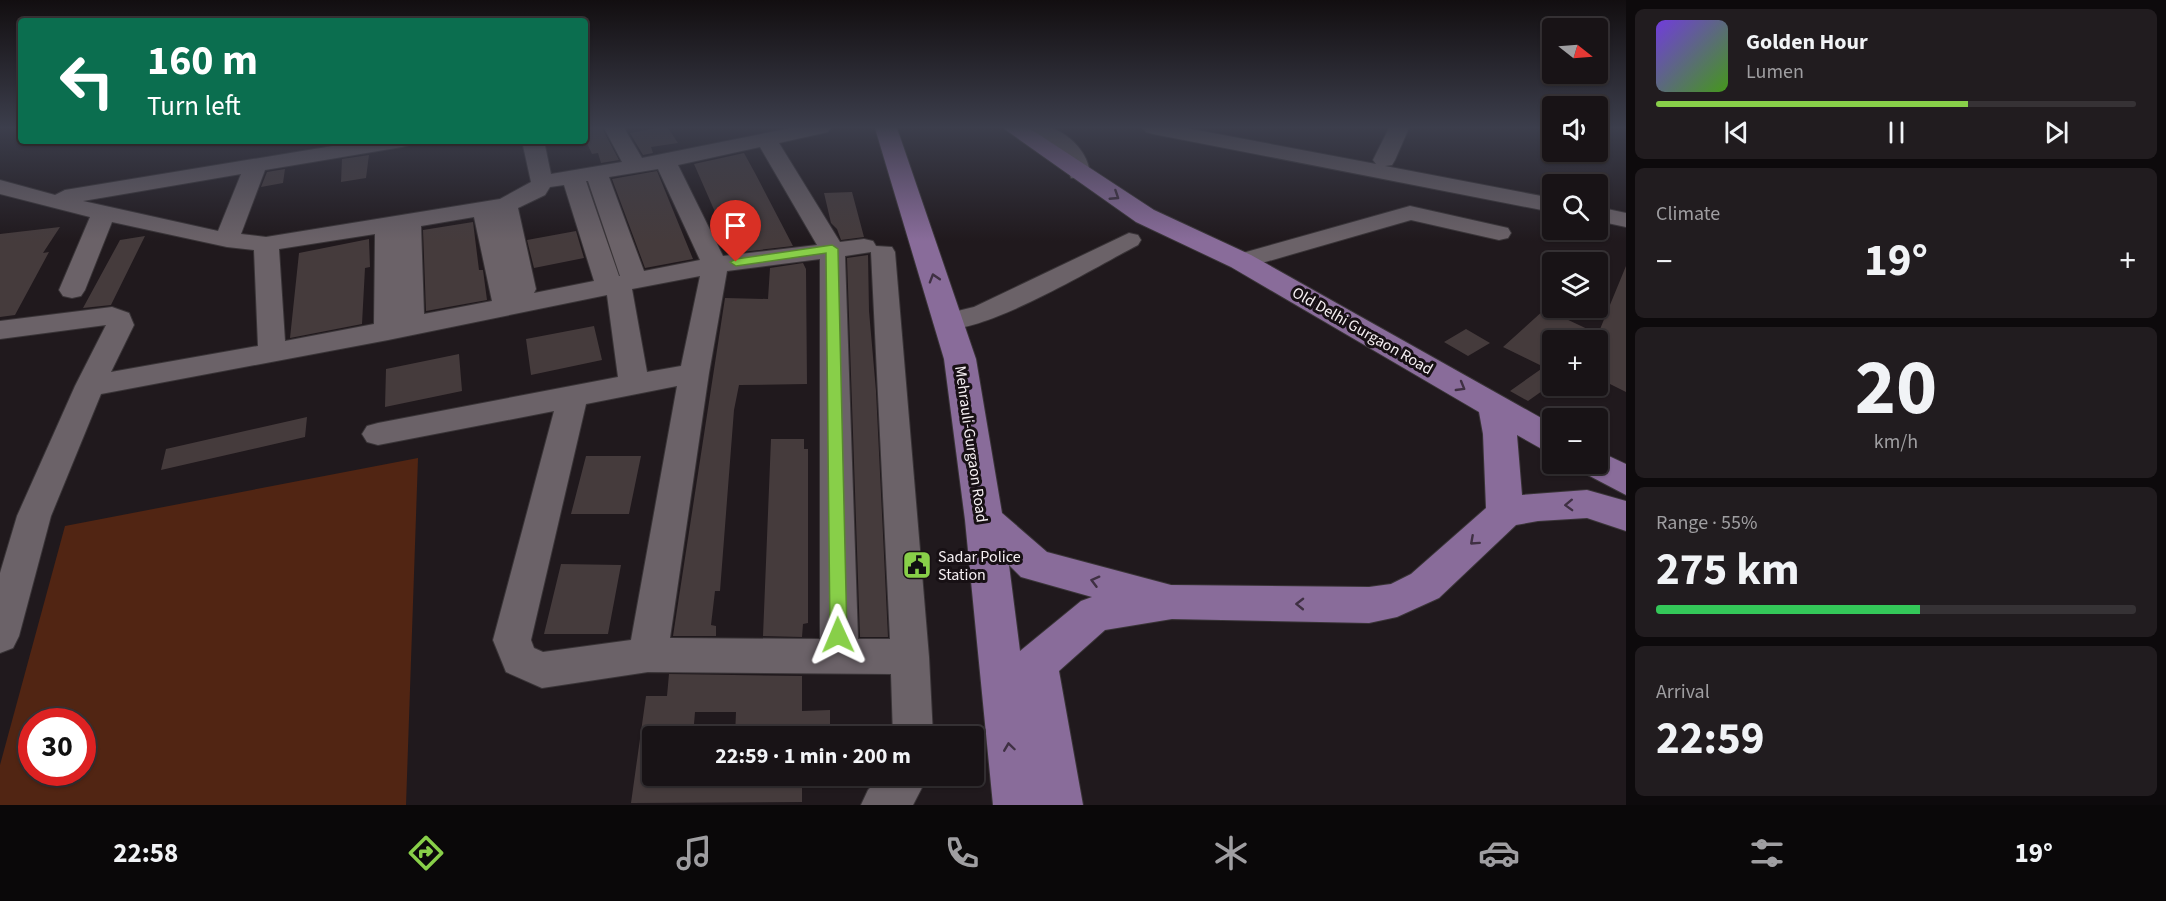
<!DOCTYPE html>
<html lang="en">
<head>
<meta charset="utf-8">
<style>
	:root { --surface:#181316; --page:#211c1f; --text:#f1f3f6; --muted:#9f9ea1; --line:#363235; --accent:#88cf49 }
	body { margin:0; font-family:"Source Sans 3",sans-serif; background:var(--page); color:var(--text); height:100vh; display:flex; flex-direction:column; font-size:22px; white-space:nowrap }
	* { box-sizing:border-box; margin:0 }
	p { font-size:20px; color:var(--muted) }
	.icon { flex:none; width:33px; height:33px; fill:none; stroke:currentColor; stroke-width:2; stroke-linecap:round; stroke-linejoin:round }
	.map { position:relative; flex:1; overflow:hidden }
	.details { display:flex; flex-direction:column; gap:9px; padding:9px; background:#0d0a0c; width:540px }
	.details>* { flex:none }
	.guide { position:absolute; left:18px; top:18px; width:570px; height:126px; border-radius:6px; box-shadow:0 2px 4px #0004,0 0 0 2px var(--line); background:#0b6e4f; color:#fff; overflow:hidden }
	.needle { width:39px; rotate:107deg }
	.controls { position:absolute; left:1542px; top:18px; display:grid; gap:12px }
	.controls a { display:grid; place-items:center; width:66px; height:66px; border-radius:6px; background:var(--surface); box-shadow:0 2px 4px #0004,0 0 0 2px var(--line); font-size:30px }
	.speed { position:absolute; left:18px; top:708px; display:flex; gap:12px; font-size:30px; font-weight:700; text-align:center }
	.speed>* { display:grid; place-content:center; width:78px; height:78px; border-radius:50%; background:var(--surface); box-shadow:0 2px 4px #0004,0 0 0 2px var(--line); line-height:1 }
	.speed .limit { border:9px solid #d22; background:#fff; color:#111 }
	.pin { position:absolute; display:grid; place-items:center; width:51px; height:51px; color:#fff; margin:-62px -26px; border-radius:50% 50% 50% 0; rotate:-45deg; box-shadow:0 0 6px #0007 }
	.pin .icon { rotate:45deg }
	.me { position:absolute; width:66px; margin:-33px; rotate:359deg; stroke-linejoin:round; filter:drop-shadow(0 0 4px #0008) }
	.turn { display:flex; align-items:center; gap:21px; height:126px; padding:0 30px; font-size:27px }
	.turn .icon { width:78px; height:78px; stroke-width:2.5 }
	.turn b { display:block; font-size:42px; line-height:51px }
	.big { font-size:45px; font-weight:700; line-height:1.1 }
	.details .card { flex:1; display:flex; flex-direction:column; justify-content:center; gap:9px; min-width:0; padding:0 21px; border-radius:9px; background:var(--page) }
	.details .dial { align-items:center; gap:0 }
	.dial b { font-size:78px; line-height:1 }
	.song { display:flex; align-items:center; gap:18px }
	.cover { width:72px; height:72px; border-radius:9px; background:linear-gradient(135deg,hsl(260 70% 55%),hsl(100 70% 35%)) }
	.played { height:6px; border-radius:3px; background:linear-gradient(90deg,var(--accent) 65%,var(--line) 65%) }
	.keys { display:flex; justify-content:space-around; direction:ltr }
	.heat { display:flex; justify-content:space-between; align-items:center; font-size:33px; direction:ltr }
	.charge { height:9px; border-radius:4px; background:linear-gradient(90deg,#34c759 55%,var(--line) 0) }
	.trip { position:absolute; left:642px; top:726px; width:342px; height:60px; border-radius:6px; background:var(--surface); box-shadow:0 2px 4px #0004,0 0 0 2px var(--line); font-weight:700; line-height:60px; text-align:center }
	.menu { display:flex; height:96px; justify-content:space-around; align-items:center; background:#0a0809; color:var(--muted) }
	.menu .icon { width:42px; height:42px }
	.menu .on { color:var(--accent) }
	.menu b { font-size:27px; color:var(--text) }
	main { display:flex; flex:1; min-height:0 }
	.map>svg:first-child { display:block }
	.green { fill:#512513; fill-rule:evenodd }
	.building { fill:#453b3c }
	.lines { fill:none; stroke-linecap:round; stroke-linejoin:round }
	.minor-casing { stroke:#393437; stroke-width:2 }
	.major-casing { stroke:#393437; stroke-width:2 }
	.minor { fill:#6b6268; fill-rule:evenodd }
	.major { fill:#896c9a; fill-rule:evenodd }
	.oneway { stroke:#3f3043 }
	.route { fill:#88cf49; stroke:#58872f; stroke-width:1.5 }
	.labels { text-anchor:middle; stroke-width:6; stroke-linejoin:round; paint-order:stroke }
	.street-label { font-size:16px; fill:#f6f0f3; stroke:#171014 }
	.poi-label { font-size:16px; fill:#f6f0f3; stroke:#171014; text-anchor:start }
</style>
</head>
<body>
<main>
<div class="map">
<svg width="1626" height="805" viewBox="0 0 1626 805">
	<rect width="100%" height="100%" fill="#20191d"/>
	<path class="green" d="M 418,458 L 406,805 L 0,805 L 0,765 L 65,526 ZM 32,722 L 82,722 L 82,772 L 32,772 Z"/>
	<path class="building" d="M 585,128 L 602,128 L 619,160 L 601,163 L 598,153 L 592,154 L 585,139 Z
		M 657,128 L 668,128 L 678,143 L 651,147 L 653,153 L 643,155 L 630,133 Z
		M 744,153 L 755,173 L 793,246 L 733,253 L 694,164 Z
		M 369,155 L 366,178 L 341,182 L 342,159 Z
		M 285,169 L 283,183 L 261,187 L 267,172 Z
		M 657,171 L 693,259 L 645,268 L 612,179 Z
		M 852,192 L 864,237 L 841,240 L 837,229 L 831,223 L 824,193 Z
		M 473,222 L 479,270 L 483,270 L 487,300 L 426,311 L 423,230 Z
		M 60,227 L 43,253 L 49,252 L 15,315 L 0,317 L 0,234 Z
		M 576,231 L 584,258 L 534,268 L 527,240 Z
		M 145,236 L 111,305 L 83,308 L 120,240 Z
		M 369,239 L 370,267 L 365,268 L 362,324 L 290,338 L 299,253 Z
		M 868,255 L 869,311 L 876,391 L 888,637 L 860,637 L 847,258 Z
		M 803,263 L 806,269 L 807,384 L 739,385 L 734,410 L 720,591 L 715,591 L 711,625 L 716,626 L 716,636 L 673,636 L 725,298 L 768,299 L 770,268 Z
		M 1626,266 L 1626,392 L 1598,378 L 1598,340 L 1552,340 L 1552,384 L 1528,401 L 1510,391 L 1544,367 L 1503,347 L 1545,309 L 1598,334 Z
		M 594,326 L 602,360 L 531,375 L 526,339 Z
		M 1466,329 L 1490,343 L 1468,356 L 1444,342 Z
		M 459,354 L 462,391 L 385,407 L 386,369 Z
		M 307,417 L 305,437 L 161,470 L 166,449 Z
		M 771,439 L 804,439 L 804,449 L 808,449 L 808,623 L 803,624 L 802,637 L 763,636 Z
		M 586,456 L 641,456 L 629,514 L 571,514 Z
		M 561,564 L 621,565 L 608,634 L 544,634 Z
		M 669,674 L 802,676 L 802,711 L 830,710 L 830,736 L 735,736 L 736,712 L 695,712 L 693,736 L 652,736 L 652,776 L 802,776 L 802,802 L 631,803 L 646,696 L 667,696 Z"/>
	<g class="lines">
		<g class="minor-casing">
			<path id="minor" d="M 604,128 L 624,128 L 642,158 L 791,128 L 831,128 L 828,132 L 779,143 L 840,242 L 864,239 L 873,241 L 876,246 L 892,247 L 895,252 L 929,657 L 933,736 L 893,736 L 891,674 L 648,672 L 542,688 L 506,672 L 493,640 L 554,411 L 378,445 L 367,442 L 362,434 L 367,426 L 378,423 L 618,377 L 607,295 L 388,340 L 101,394 L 51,516 L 19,636 L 13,648 L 0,653 L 0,573 L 17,516 L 75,386 L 106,325 L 0,339 L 0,321 L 112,307 L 129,313 L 134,325 L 111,372 L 258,346 L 254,250 L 227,247 L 112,222 L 85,290 L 81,296 L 72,298 L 63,296 L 59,290 L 90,217 L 0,194 L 0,180 L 55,195 L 65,190 L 363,141 L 413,141 L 409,145 L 402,147 L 265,170 L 241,234 L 266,237 L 500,199 L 531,182 L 522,141 L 544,141 L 551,174 L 622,162 ZM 760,147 L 817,245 L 723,256 L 678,165 ZM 658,169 L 700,260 L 644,271 L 609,177 ZM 241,174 L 218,231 L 83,201 ZM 586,181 L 588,181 L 620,276 L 619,276 ZM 564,185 L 594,281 L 534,293 L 536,289 L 518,208 L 545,195 L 550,187 ZM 474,217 L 492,301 L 424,314 L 421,226 ZM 375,234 L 374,324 L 285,341 L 279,249 ZM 871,252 L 890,639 L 858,639 L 845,256 ZM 820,259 L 820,639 L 670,638 L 709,373 L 727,271 ZM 700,276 L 681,366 L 647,372 L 632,289 ZM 677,386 L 631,640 L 543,652 L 534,648 L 531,640 L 586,404 Z
				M 1030,128 C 1037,128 1048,126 1054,129 C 1072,136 1088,154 1090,173 L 1087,178 L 1071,178 L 1063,156 Z
				M 1143,128 L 1186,128 L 1376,164 L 1373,160 L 1389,128 L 1409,128 L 1395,160 L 1392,165 L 1385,166 L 1552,198 L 1552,212 L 1153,134 L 1146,132 Z
				M 1410,206 L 1508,228 L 1511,233 L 1508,238 L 1499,240 L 1411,220 L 1241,269 L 1232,266 L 1228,261 L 1232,256 Z
				M 1598,207 L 1626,213 L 1626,227 L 1598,221 Z
				M 1129,233 L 1138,235 L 1141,240 L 1138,245 C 1097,266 978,339 937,328 L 933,322 L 937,316 L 974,307 Z
				M 881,776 L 928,776 L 913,805 L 861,805 L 868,790 Z"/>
		</g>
		<g class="major-casing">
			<path id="major" d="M 875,128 L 897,128 L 976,359 L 1002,513 L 1047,552 L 1171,585 L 1369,587 L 1391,584 L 1411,574 L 1486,508 L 1483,434 L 1479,412 L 1231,267 L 1136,222 L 1003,128 L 1029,128 L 1154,210 L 1251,255 L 1552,424 L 1552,451 L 1540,448 L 1517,435 L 1522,495 L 1587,490 L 1626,501 L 1626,531 L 1587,518 L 1538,521 L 1516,525 L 1439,598 L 1397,617 L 1369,623 L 1172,619 L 1105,630 L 1059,671 L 1083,805 L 993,805 L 965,520 L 944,359 ZM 1009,565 L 1021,577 L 1092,597 L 1081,601 L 1020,651 Z
				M 1598,451 L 1626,464 L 1626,495 L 1584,473 L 1579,464 L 1598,464 Z"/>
		</g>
		<use href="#minor" class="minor"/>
		<use href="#major" class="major"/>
	</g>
	<defs><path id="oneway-chevron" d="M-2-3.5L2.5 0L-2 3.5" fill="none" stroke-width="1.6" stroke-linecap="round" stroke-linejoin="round" transform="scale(1.5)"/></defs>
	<g class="oneway">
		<use href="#oneway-chevron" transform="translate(1115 196) rotate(33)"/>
		<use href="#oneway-chevron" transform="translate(934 278) rotate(-107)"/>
		<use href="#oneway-chevron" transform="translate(1461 387) rotate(30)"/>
		<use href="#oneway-chevron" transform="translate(1569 505) rotate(178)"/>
		<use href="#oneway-chevron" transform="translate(1474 541) rotate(138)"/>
		<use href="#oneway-chevron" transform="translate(1095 581) rotate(-165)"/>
		<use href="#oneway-chevron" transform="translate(1300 604) rotate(-179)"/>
		<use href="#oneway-chevron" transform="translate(1009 747) rotate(-98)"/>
	</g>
	<linearGradient id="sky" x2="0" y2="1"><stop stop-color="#120e10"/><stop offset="0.53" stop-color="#3c3e4c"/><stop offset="1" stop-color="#3c3e4c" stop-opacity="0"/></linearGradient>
	<rect width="1626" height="241" fill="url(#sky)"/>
	<path class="route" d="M 832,245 L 838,249 L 847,635 L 844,640 L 838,643 L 832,640 L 830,635 L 826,253 L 736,266 L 730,262 L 736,259 Z"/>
	<defs>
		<g id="civic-square" transform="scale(1.5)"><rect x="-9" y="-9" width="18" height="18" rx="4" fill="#88cf49" stroke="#171014"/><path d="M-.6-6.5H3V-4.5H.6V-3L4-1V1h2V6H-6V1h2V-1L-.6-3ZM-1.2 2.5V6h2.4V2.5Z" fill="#111"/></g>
	</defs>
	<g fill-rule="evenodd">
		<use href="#civic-square" x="917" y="565"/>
	</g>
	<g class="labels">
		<g class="street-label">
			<text transform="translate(1363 330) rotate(30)" y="6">Old Delhi Gurgaon Road</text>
			<text transform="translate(972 444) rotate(82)" y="6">Mehrauli-Gurgaon Road</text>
		</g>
		<g class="poi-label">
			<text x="938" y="562">Sadar Police<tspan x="938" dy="18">Station</tspan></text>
		</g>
	</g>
</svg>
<div class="controls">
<a><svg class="needle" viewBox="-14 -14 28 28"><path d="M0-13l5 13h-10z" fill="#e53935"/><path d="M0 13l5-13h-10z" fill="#9f9ea1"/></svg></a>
<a><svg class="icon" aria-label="sound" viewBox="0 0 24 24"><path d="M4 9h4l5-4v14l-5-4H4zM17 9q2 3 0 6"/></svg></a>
<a><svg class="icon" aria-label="search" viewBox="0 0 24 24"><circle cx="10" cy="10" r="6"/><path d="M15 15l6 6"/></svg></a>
<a><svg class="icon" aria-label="layers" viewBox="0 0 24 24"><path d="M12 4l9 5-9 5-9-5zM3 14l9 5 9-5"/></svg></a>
<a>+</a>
<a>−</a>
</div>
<div class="speed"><div class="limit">30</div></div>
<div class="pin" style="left:736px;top:262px;background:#d93025"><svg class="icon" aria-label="arrive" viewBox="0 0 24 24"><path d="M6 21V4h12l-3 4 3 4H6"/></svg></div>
<svg class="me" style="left:838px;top:635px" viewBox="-20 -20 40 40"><path d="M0-17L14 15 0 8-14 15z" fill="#88cf49" stroke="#fff" stroke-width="4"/></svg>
<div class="trip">22:59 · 1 min · 200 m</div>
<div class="guide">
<div class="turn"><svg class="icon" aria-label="left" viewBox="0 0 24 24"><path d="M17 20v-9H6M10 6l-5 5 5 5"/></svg><div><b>160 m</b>Turn left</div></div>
</div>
</div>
<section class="details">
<div class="card">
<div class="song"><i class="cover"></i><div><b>Golden Hour</b><p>Lumen</p></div></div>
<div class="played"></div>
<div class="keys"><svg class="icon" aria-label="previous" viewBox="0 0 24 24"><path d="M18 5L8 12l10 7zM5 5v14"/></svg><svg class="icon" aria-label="pause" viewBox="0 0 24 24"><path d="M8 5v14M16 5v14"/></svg><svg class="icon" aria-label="next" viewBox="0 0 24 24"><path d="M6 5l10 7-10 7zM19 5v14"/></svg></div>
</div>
<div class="card"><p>Climate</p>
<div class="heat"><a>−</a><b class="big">19°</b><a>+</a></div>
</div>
<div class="card dial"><b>20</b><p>km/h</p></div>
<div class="card"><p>Range · 55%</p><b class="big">275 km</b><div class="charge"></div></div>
<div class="card"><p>Arrival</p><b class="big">22:59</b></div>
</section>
</main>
<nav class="menu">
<b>22:58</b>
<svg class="icon on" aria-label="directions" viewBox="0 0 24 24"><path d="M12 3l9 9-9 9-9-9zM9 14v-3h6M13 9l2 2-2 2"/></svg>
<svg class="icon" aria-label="music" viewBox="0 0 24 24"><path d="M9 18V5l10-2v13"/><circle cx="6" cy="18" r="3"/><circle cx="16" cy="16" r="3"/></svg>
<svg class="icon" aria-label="phone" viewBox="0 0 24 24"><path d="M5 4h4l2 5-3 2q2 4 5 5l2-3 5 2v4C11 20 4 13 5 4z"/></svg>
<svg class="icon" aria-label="climate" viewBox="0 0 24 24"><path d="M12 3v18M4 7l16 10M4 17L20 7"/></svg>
<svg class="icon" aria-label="car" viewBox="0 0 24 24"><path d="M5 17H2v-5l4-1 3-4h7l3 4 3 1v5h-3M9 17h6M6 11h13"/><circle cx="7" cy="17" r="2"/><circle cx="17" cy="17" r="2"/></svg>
<svg class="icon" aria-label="filters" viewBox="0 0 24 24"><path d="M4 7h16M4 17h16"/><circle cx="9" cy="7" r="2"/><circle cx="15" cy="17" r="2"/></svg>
<b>19°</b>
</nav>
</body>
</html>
